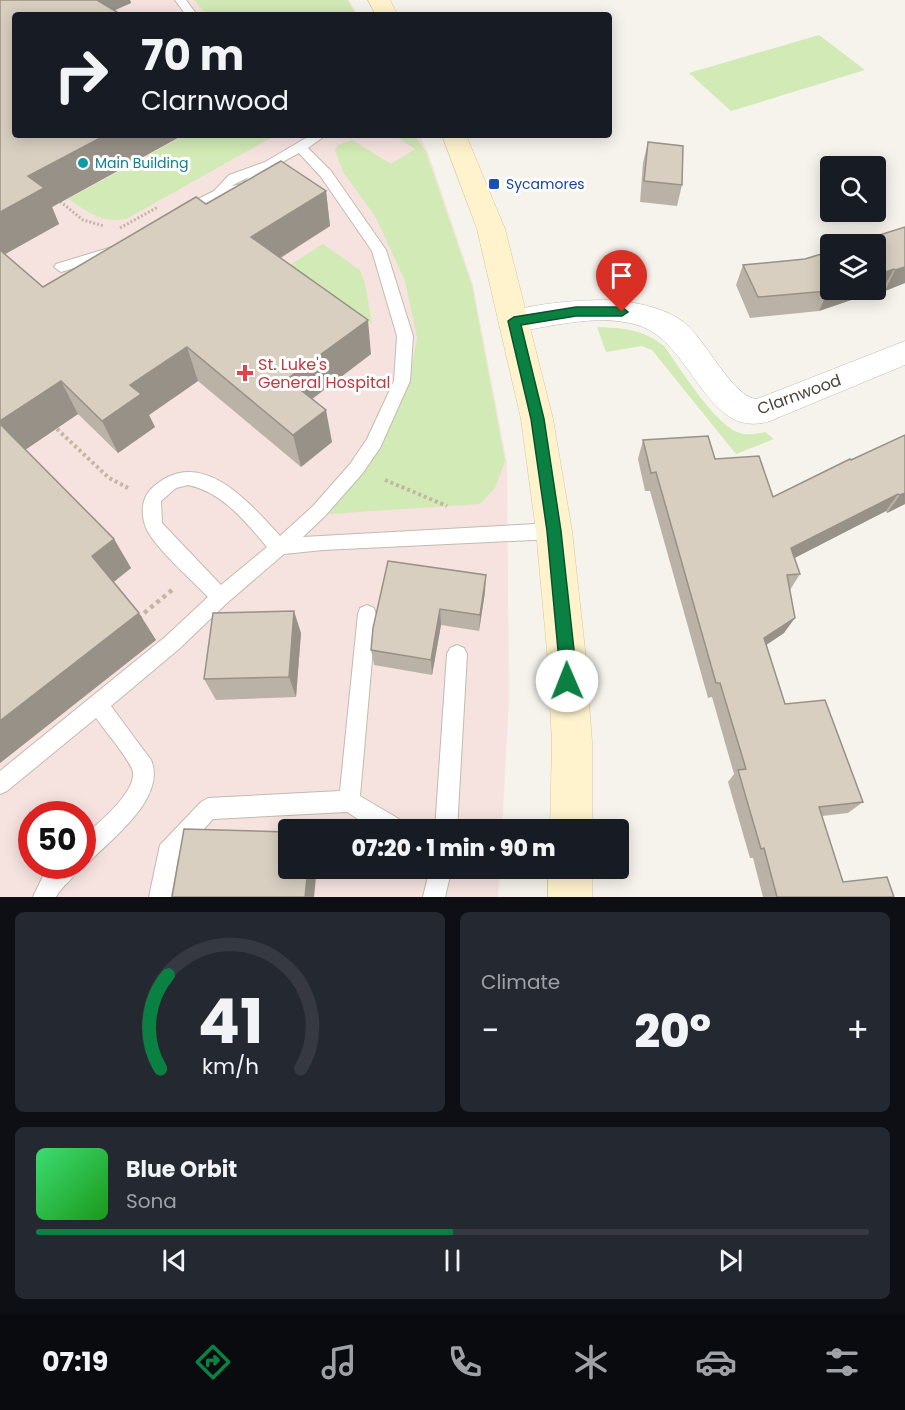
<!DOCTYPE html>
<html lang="en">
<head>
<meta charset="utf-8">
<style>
	:root { --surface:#171b24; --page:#242831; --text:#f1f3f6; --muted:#9ea1a6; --line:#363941; --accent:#0b8043 }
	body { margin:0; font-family:Poppins,sans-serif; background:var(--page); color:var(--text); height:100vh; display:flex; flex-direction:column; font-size:22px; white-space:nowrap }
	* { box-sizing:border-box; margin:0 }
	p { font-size:20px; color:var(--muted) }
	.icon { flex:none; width:33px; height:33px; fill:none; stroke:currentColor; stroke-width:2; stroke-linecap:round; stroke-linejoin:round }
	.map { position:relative; height:897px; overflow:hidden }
	.side { display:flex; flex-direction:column; gap:15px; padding:15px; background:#0d0f14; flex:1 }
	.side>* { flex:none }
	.banner { position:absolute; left:12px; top:12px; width:600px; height:126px; border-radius:6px; box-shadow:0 3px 15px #0003; background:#171b24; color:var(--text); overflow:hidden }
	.fabs { position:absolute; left:820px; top:156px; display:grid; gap:12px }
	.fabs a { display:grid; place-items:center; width:66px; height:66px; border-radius:6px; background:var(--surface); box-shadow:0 3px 15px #0003; font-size:30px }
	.speed { position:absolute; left:18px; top:801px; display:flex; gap:12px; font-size:30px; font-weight:700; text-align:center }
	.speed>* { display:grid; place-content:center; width:78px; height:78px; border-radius:50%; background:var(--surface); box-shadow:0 3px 15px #0003; line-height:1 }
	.speed .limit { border:9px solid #d22; background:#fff; color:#111 }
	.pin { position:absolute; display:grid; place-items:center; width:51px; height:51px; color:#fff; margin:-62px -26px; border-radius:50% 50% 50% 0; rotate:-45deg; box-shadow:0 0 6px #0007 }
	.pin .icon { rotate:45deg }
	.me { position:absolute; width:66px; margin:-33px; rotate:359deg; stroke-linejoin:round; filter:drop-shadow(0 0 4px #0008) }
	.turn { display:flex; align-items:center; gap:21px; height:126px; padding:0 30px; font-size:27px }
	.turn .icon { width:78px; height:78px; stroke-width:2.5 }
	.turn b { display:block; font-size:42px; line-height:51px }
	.big { font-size:45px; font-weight:800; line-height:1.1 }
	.side .card { flex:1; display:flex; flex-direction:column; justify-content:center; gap:9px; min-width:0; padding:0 21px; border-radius:9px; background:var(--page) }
	.side .dial { align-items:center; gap:0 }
	.dial svg { height:156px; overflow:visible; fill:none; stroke:var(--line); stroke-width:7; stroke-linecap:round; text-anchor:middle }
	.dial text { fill:var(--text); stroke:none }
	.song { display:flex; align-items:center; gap:18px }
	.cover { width:72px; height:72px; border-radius:9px; background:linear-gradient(135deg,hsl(140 70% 55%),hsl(120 70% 35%)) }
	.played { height:6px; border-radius:3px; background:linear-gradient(90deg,var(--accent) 50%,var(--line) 50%) }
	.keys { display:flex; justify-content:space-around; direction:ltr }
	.heat { display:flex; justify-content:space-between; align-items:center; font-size:33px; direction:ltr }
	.side .tiles { flex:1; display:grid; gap:15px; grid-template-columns:1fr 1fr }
	.card:last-child { grid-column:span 2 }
	.trip { position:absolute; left:278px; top:819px; width:351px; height:60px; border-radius:6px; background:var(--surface); box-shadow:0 3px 15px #0003; font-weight:800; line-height:60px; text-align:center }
	.dock { display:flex; height:96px; justify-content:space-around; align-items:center; background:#090b0e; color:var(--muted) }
	.dock .icon { width:42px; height:42px }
	.dock .active { color:var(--accent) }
	.dock b { font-size:27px; color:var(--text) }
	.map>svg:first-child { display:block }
	.medical { fill:#f6e3e0; fill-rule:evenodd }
	.green { fill:#d2eab5 }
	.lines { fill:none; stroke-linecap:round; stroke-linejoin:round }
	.service-casing { stroke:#c2bbae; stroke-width:2 }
	.minor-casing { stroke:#c2bbae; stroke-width:1 }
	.secondary-casing { stroke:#d6c79b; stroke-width:1 }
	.path-far2 { stroke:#c4b79f; stroke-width:3; stroke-dasharray:2 2; stroke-linecap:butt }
	.path-far1 { stroke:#c4b79f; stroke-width:4; stroke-dasharray:3 3; stroke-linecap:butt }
	.path { stroke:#c4b79f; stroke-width:4.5; stroke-dasharray:4 4; stroke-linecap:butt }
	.service { fill:#fff; fill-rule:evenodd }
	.minor { fill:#fff; fill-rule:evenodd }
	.secondary { fill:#fff3cd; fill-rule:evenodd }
	.wall { fill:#bab2a6 }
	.shaded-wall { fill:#979187 }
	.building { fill:#d8cfc1; stroke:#979187; stroke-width:1.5 }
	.route { fill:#0b8043; stroke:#07532c; stroke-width:1.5 }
	.culture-dot { fill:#0f9aa8; stroke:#fff; stroke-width:2 }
	.transit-dot { fill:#1a4fb4; stroke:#fff; stroke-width:2 }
	.health-dot { fill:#e0444e; stroke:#fff; stroke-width:2 }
	.labels { text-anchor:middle; stroke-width:6; stroke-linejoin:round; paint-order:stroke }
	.far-culture-label { font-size:14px; fill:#0d838f; stroke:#fff; text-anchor:start }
	.far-transit-label { font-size:14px; fill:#164399; stroke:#fff; text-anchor:start }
	.health-label { font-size:16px; fill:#be3a42; stroke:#fff; text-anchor:start }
	.street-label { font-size:16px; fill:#4b4439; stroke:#fff }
</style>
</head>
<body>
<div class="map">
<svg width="905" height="897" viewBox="0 0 905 897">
	<rect width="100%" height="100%" fill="#f6f3ec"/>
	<path class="medical" d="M 0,0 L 349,0 L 357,15 L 15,15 L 15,135 L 419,135 L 428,152 L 473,285 L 507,462 L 509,699 L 502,829 L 288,830 L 288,868 L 500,869 L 498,897 L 0,897 ZM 32,814 L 82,814 L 82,866 L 32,866 Z"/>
	<path class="green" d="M 194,0 L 348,0 L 356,15 L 207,15 Z
		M 819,35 L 865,70 L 731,111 L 689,73 Z
		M 185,135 L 276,135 L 128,218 C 103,225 89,212 68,199 Z
		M 394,135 L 414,135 L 426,152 L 472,286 L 505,461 L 495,488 L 480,504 L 329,514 L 371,462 L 408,388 L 417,338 L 405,281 L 375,216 L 343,172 L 335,150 L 338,145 L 352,140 L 391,164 L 415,149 Z
		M 323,244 L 360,270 L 365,283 L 372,324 L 285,268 Z
		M 597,327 C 623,328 642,329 664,346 C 680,368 714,423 737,432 C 746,436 756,434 765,432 L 774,439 L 736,454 L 652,350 L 642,346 L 606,352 Z"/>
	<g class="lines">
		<g class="service-casing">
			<path id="service" d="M 175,0 L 186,0 L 197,15 L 186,15 Z
				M 311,135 L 326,135 L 308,148 L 331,171 L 386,250 L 413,336 L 410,381 L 380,448 L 362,474 L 325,516 L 303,537 L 554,523 L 560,526 L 563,531 L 560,536 L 554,539 L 323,550 L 284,554 L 227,603 L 179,649 L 111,706 L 151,760 C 167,797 113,838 90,861 L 82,864 L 82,838 C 97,824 136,793 133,772 C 132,763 103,728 96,718 L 7,791 L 0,794 L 0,771 L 165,637 L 208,597 C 191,579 155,548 146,528 C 141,515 141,499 151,489 C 199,443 248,501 280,536 L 313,506 L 350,464 L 367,439 L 394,381 L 397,336 L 372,251 L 321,177 L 299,153 L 266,171 L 251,190 L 218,199 L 190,216 L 180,216 L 178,213 L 196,200 L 214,191 L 229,175 L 265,162 ZM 249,177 L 242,184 L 231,186 ZM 188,485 C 222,492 245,521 267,547 L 221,585 L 162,523 L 161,501 L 176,488 Z
				M 112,247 L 119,252 L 117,255 L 61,272 L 54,267 L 56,264 Z
				M 367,605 L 374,608 L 376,614 L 360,796 L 404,822 L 407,830 L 375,830 L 347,812 L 213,819 L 178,858 L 171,897 L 149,897 L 160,845 L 201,802 L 208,798 L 340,791 L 358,614 L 360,608 Z
				M 457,645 L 464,648 L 467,654 L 457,830 L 435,830 L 447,654 L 450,648 Z
				M 54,866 L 80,866 C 75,879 62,885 56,897 L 33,897 L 44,874 Z
				M 430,868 L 452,868 L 445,897 L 423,897 Z"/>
		</g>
		<g class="minor-casing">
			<path id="minor" d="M 610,300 C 635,302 664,307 685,323 C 705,339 734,399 757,399 L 905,341 L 905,365 L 770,421 C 708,441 694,348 643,327 C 604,312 554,326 515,332 L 504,329 L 500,321 L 504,313 C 538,303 575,300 610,300 Z"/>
		</g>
		<g class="secondary-casing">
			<path id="secondary" d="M 368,0 L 390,0 L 398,15 L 376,15 Z
				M 442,135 L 466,135 L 505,229 L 553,419 L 572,531 L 585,650 L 592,742 L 592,830 L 550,830 L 552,742 L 547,650 L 536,531 L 521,419 L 477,229 Z
				M 548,868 L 592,868 L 592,897 L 548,897 Z"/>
		</g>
		<path class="path-far2" d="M 57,199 L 83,220 L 104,226
			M 120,228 L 158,207"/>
		<path class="path-far1" d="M 57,429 L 109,478 L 128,488
			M 385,480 L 447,506"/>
		<path class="path" d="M 138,618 L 172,590"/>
		<use href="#service" class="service"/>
		<use href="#minor" class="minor"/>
		<use href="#secondary" class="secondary"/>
	</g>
	<path class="wall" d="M 0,0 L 130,0 L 131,3 L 114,10 L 15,135 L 183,135 L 52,207 L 59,224 L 5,254 L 43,287 L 206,204 L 326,191 L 330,226 L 281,258 L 371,354 L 312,399 L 332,442 L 301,467 L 198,381 L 149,415 L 155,427 L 118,453 L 78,414 L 25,450 L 114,539 L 131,568 L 113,582 L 156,640 L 0,763 Z
		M 648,142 L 682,185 L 677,206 L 640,202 L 643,163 Z
		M 905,227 L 905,283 L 885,291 L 883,289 L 819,311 L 750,318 L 736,285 L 743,265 L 805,259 Z
		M 905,435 L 905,504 L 887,513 L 886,511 L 794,558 L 800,574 L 790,590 L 784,633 L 766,645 L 785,704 L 863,802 L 848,813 L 822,816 L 843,882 L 894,897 L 763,897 L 753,858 L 750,858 L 728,782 L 734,774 L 712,697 L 708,698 L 650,491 L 645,491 L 638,459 L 643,440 L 715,459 L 773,497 Z
		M 485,592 L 479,631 L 441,625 L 432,675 L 374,665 L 371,650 L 373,628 Z
		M 301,633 L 296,697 L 216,700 L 204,679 Z"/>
	<path class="shaded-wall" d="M 81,0 L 130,0 L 131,3 L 104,15 Z
		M 106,135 L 183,135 L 52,207 L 59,224 L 0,257 L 0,212 L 28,176 Z
		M 326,191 L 330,226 L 259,271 L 251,237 Z
		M 905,267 L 905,283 L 885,291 L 895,270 Z
		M 894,269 L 883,289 L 819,311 L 828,291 L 832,290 L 876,290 L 876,275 Z
		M 368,320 L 371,354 L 295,412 L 287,379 Z
		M 187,347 L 198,381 L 149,415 L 155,427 L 118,453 L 102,421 L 130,385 Z
		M 61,381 L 78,414 L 19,454 L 0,425 L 0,421 Z
		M 326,410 L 332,442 L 301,467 L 293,435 Z
		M 905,493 L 905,504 L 887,513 L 900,495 Z
		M 898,494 L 886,511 L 781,565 L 791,548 Z
		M 114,539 L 131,568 L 110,585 L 92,556 Z
		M 486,575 L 485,592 L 479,631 L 480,615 Z
		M 440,609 L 441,625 L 432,675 L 431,660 Z
		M 294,611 L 301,633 L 296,697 L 289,677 Z
		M 139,613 L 156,640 L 0,763 L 0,721 Z
		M 795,618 L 784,633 L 754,653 L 764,638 Z
		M 308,868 L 317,868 L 314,897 L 305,897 Z"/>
	<path class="building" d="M 0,0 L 97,0 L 122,15 L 15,15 L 15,135 L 106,135 L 28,176 L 44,188 L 0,212 Z
		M 648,142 L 683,146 L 682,185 L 644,181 Z
		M 281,161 L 326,191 L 251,237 L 368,320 L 287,379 L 326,410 L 293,435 L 187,347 L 130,385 L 141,394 L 102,421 L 61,381 L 0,421 L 0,250 L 43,287 L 196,197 L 206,204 Z
		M 905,227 L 905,267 L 895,270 L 894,269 L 876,275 L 876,244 L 851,244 Z
		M 831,251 L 831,290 L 832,290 L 828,291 L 758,297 L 743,265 L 805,259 Z
		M 0,424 L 114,539 L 92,556 L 139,613 L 0,721 Z
		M 905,435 L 905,493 L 900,495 L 898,494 L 791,548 L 800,574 L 787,575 L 795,618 L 764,638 L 785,704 L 825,700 L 863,802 L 819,807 L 843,882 L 887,877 L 894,897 L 777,897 L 764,848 L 761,849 L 738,770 L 746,769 L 720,683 L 716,683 L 656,472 L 651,473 L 643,440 L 708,436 L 715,459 L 759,456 L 773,497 L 850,459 L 851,460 Z
		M 388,561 L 486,575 L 480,615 L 440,609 L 431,660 L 371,650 L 373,628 Z
		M 294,611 L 289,677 L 204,679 L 213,613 Z
		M 184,829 L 288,832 L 288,868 L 308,868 L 305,897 L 172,897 Z"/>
	<path class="route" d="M 576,307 L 622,307 L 628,312 L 622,316 L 576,316 L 521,325 L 544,419 L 561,531 L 574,650 L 575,681 L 572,686 L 567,689 L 561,686 L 559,681 L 558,650 L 547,531 L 531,419 L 508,321 L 514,317 Z"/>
	<circle class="culture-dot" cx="83" cy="163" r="6"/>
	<rect class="transit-dot" x="488" y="178" width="12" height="12" rx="3"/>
	<path class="health-dot" d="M242 364h6v6h6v6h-6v6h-6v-6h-6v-6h6z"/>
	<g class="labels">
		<g class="far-culture-label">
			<text x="95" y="168">Main Building</text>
		</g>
		<g class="far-transit-label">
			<text x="506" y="189">Sycamores</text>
		</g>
		<g class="health-label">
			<text x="258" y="370">St. Luke's<tspan x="258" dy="18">General Hospital</tspan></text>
		</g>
		<g class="street-label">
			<text transform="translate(799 394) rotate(-20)" y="6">Clarnwood</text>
		</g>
	</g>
</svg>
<div class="fabs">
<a><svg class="icon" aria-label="search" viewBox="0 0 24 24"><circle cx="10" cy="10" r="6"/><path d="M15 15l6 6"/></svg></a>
<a><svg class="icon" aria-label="layers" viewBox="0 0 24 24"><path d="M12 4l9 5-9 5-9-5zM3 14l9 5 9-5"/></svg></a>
</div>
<div class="speed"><div class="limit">50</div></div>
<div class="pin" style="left:622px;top:312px;background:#d93025"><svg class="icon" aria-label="arrive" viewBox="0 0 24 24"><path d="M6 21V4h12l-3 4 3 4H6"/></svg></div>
<svg class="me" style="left:567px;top:681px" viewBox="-20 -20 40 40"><circle r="19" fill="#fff"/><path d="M0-13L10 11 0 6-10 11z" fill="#0b8043"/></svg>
<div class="trip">07:20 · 1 min · 90 m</div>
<div class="banner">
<div class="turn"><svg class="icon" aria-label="right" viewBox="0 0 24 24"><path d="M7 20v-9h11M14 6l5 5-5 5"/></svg><div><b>70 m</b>Clarnwood</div></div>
</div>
</div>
<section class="side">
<div class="tiles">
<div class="card dial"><svg viewBox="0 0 100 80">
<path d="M14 69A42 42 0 1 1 86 69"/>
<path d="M14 69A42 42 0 0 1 18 21" stroke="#0b8043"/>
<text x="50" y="56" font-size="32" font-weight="700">41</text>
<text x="50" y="72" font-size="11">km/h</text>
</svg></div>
<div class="card"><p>Climate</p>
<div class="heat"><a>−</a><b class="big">20°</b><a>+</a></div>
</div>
<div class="card">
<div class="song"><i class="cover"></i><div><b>Blue Orbit</b><p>Sona</p></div></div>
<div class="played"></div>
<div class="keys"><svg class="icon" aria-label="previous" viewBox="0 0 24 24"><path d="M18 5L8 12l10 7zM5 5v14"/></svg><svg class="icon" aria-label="pause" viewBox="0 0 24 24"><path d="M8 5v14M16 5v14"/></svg><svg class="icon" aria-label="next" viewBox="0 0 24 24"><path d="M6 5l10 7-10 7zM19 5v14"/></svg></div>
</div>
</div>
</section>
<nav class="dock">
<b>07:19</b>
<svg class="icon active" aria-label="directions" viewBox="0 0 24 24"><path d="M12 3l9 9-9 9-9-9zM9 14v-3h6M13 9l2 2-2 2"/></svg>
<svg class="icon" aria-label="music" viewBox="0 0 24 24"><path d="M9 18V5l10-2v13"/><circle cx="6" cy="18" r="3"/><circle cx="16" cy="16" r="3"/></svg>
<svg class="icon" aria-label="phone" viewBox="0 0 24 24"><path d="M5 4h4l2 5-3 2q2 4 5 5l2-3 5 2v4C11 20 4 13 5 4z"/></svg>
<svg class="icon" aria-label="climate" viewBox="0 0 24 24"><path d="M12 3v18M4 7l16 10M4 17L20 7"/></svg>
<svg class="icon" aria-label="car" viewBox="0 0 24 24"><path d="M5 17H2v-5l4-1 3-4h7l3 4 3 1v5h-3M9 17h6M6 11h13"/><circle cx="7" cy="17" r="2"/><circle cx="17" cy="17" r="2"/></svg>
<svg class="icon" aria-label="filters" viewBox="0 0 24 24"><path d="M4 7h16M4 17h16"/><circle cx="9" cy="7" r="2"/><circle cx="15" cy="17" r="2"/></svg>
</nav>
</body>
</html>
